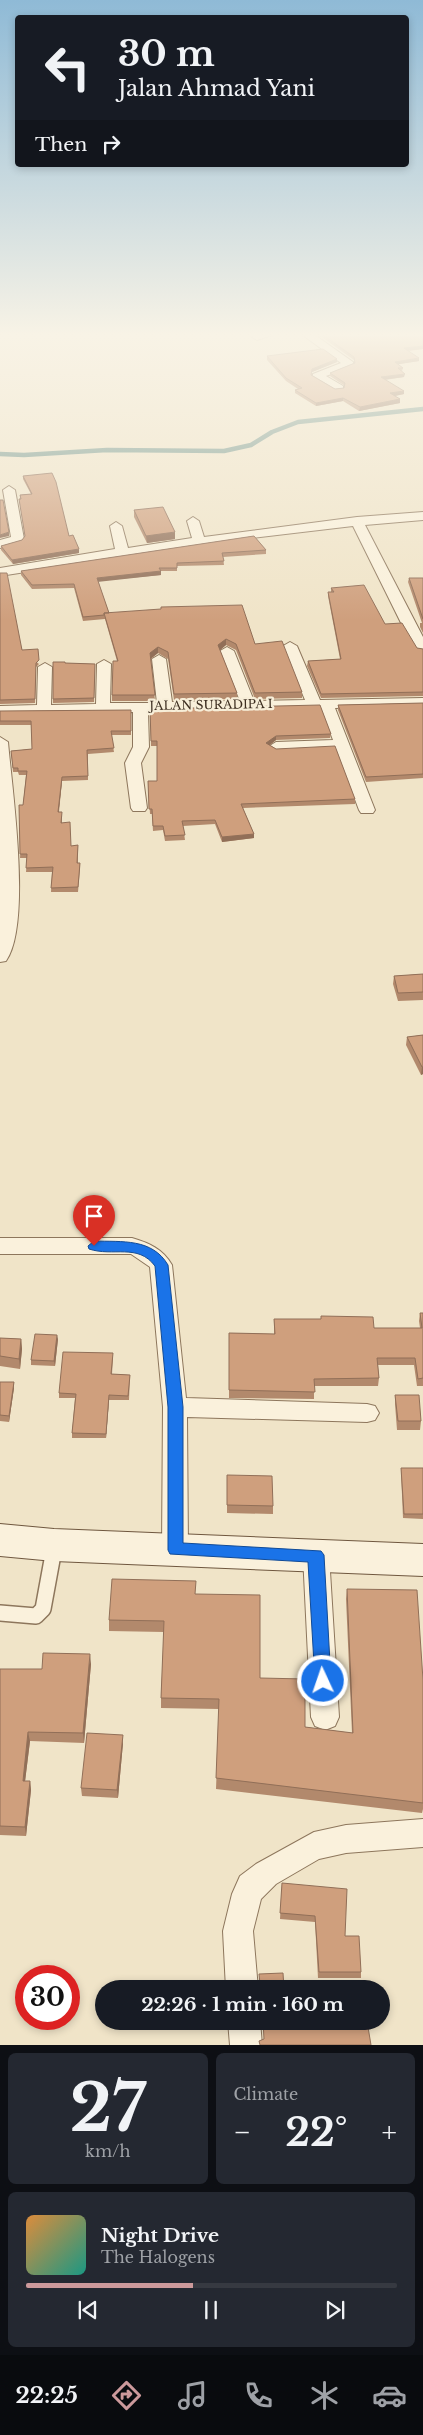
<!DOCTYPE html>
<html lang="en">
<head>
<meta charset="utf-8">
<style>
	:root { --surface:#171b24; --page:#242831; --text:#f1f3f6; --muted:#9ea1a6; --line:#363941; --accent:#cc999b }
	body { margin:0; font-family:"Libre Baskerville",serif; background:var(--page); color:var(--text); height:100vh; display:flex; flex-direction:column; font-size:19px; white-space:nowrap }
	* { box-sizing:border-box; margin:0 }
	p { font-size:16px; color:var(--muted) }
	.icon { flex:none; width:28px; height:28px; fill:none; stroke:currentColor; stroke-width:2; stroke-linecap:round; stroke-linejoin:round }
	.map { position:relative; height:2045px; overflow:hidden }
	.panel { display:flex; flex-direction:column; gap:8px; padding:8px; background:#0d0f14; flex:1 }
	.panel>* { flex:none }
	.banner { position:absolute; left:15px; top:15px; width:394px; height:152px; border-radius:5px; box-shadow:0 2px 8px #0003; background:#171b24; color:var(--text); overflow:hidden }
	.speed { position:absolute; left:15px; top:1965px; display:flex; gap:10px; font-size:25px; font-weight:700; text-align:center }
	.speed>* { display:grid; place-content:center; width:65px; height:65px; border-radius:50%; background:var(--surface); box-shadow:0 2px 8px #0003; line-height:1 }
	.speed .limit { border:8px solid #d22; background:#fff; color:#111 }
	.pin { position:absolute; display:grid; place-items:center; width:42px; height:42px; color:#fff; margin:-51px -21px; border-radius:50% 50% 50% 0; rotate:-45deg; box-shadow:0 0 5px #0007 }
	.pin .icon { rotate:45deg }
	.me { position:absolute; width:55px; margin:-28px; rotate:357deg; stroke-linejoin:round; filter:drop-shadow(0 0 4px #0008) }
	.turn { display:flex; align-items:center; gap:18px; height:105px; padding:0 20px; font-size:22px }
	.turn .icon { width:65px; height:65px; stroke-width:2.5 }
	.turn b { display:block; font-size:35px; line-height:42px }
	.then { display:flex; align-items:center; height:48px; padding:0 20px; background:#0003; gap:10px; font-size:19px }
	.big { font-size:38px; font-weight:800; line-height:1.1 }
	.panel .widget { flex:1; display:flex; flex-direction:column; justify-content:center; gap:8px; min-width:0; padding:0 18px; border-radius:8px; background:var(--page) }
	.panel .dial { align-items:center; gap:0 }
	.dial b { font-size:65px; line-height:1 }
	.song { display:flex; align-items:center; gap:15px }
	.cover { width:60px; height:60px; border-radius:8px; background:linear-gradient(135deg,hsl(30 70% 55%),hsl(170 70% 35%)) }
	.played { height:5px; border-radius:2px; background:linear-gradient(90deg,var(--accent) 45%,var(--line) 45%) }
	.keys { display:flex; justify-content:space-around; direction:ltr }
	.heat { display:flex; justify-content:space-between; align-items:center; font-size:28px; direction:ltr }
	.panel .tiles { flex:1; display:grid; gap:8px; grid-template-columns:1fr 1fr }
	.widget:last-child { grid-column:span 2 }
	.trip { position:absolute; left:95px; top:1980px; width:295px; height:50px; border-radius:25px; background:var(--surface); box-shadow:0 2px 8px #0003; font-weight:800; line-height:50px; text-align:center }
	.tab-bar { display:flex; height:80px; justify-content:space-around; align-items:center; background:#090b0e; color:var(--muted) }
	.tab-bar .icon { width:35px; height:35px }
	.tab-bar .current { color:var(--accent) }
	.tab-bar b { font-size:22px; color:var(--text) }
	.map>svg:first-child { display:block }
	.lines { fill:none; stroke-linecap:round; stroke-linejoin:round }
	.stream { stroke:#6f938a; stroke-width:4.5 }
	.lane-casing { stroke:#8d765c; stroke-width:18 }
	.street-casing { stroke:#8d765c; stroke-width:2 }
	.secondary-casing { stroke:#6f573f; stroke-width:2 }
	.lane { stroke:#faf1dc; stroke-width:15 }
	.street { fill:#faf1dc; fill-rule:evenodd }
	.secondary { fill:#faf1dc; fill-rule:evenodd }
	.wall { fill:#b2896c }
	.shaded-wall { fill:#916f58 }
	.building { fill:#cf9f7d; stroke:#916f58 }
	.route { fill:#1a73e8; stroke:#114b97 }
	.labels { text-anchor:middle; stroke-width:4.5; stroke-linejoin:round; paint-order:stroke }
	.far-street-label { font-size:12px; fill:#3d2e20; stroke:#f7eed8 }
</style>
</head>
<body>
<div class="map">
<svg width="423" height="2045" viewBox="0 0 423 2045">
	<rect width="100%" height="100%" fill="#f0e4c8"/>
	<g class="lines">
		<path class="stream" d="M 0,454 L 24,455 L 107,450 L 224,451 L 251,445 L 272,432 L 298,422 L 423,409"/>
		<g class="lane-casing">
			<path id="lane" d="M 0,1613 L 36,1616 L 43,1609 L 54,1549"/>
		</g>
		<g class="street-casing">
			<path id="street" d="M 260,333 L 278,333 L 257,340 L 252,337 Z
				M 300,333 L 312,333 L 353,362 L 353,366 L 326,376 L 343,386 L 343,390 L 335,390 L 313,378 L 313,374 L 341,363 Z
				M 9,486 L 15,490 L 24,539 L 22,542 L 0,548 L 0,540 L 11,537 L 3,490 Z
				M 423,512 L 423,520 L 365,525 L 423,637 L 423,652 L 418,651 L 405,631 L 353,526 L 211,543 L 0,576 L 0,568 L 115,549 L 110,526 L 116,522 L 122,526 L 128,548 L 192,538 L 187,521 L 193,517 L 199,521 L 204,537 L 357,517 Z
				M 290,642 L 297,646 L 320,700 L 423,698 L 423,706 L 335,708 L 375,810 L 373,813 L 361,813 L 359,810 L 336,749 L 276,752 L 268,747 L 276,742 L 333,740 L 321,708 L 148,712 L 149,747 L 141,763 L 147,808 L 145,811 L 133,811 L 131,808 L 125,763 L 133,747 L 133,712 L 0,714 L 0,706 L 37,705 L 38,667 L 45,663 L 52,667 L 51,705 L 96,704 L 97,664 L 104,660 L 111,664 L 110,703 L 157,703 L 152,659 L 159,655 L 166,659 L 172,702 L 240,701 L 220,651 L 227,647 L 234,651 L 254,701 L 305,700 L 283,646 Z
				M 0,737 L 8,742 C 12,789 32,924 6,961 L 0,962 Z
				M 0,1238 L 132,1238 C 149,1243 163,1249 172,1265 L 186,1398 L 367,1404 L 375,1406 L 379,1413 L 375,1420 L 367,1422 L 187,1417 L 188,1550 L 184,1558 L 175,1561 L 166,1558 L 162,1550 L 163,1407 L 150,1267 L 131,1254 L 0,1254 Z
				M 316,1544 L 325,1547 L 329,1555 L 339,1717 L 335,1726 L 325,1730 L 315,1726 L 311,1717 L 303,1555 L 307,1547 Z
				M 423,1819 L 423,1847 L 346,1853 L 319,1859 L 276,1884 L 261,1899 L 253,1931 L 258,1989 L 226,1989 L 223,1931 L 232,1894 L 240,1876 L 256,1864 L 314,1832 L 346,1825 Z
				M 228,2021 L 260,2021 L 262,2045 L 230,2045 Z"/>
		</g>
		<g class="secondary-casing">
			<path id="secondary" d="M 0,1524 L 54,1529 L 423,1544 L 423,1576 L 54,1561 L 0,1556 Z"/>
		</g>
		<use href="#lane" class="lane"/>
		<use href="#street" class="street"/>
		<use href="#secondary" class="secondary"/>
	</g>
	<path class="wall" d="M 316,333 L 423,333 L 423,349 L 408,351 L 419,361 L 398,364 L 403,368 L 402,371 L 401,371 L 404,377 L 385,380 L 404,394 L 394,396 L 400,399 L 400,403 L 359,411 L 343,401 L 316,406 L 295,393 L 295,390 L 298,389 L 286,381 L 267,360 L 267,356 L 337,362 L 312,372 L 312,375 L 335,389 L 344,388 L 345,386 L 330,376 L 330,373 L 354,363 L 354,360 Z
		M 23,476 L 69,536 L 79,553 L 13,564 L 1,550 L 1,546 L 22,540 L 25,537 L 20,495 L 31,494 L 23,479 Z
		M 134,510 L 175,539 L 147,543 L 134,517 Z
		M 254,536 L 266,550 L 266,554 L 223,557 L 224,565 L 177,566 L 177,571 L 161,571 L 161,575 L 98,581 L 109,613 L 255,644 L 302,692 L 302,698 L 255,699 L 236,650 L 226,645 L 220,650 L 237,693 L 237,699 L 174,700 L 168,659 L 158,653 L 151,659 L 155,701 L 112,701 L 112,695 L 117,661 L 105,619 L 83,621 L 74,588 L 32,589 L 21,575 L 21,571 Z
		M 0,573 L 22,650 L 39,664 L 36,667 L 35,703 L 0,704 Z
		M 409,578 L 423,578 L 423,633 L 420,627 L 420,623 L 422,623 L 408,582 Z
		M 331,588 L 385,624 L 417,648 L 423,649 L 423,696 L 321,698 L 307,666 L 308,661 L 340,659 L 328,596 L 328,592 L 331,592 Z
		M 65,663 L 95,664 L 94,702 L 53,703 L 53,699 Z
		M 423,703 L 423,778 L 366,782 L 338,710 L 338,705 Z
		M 150,709 L 331,734 L 330,738 L 276,740 L 270,745 L 355,799 L 355,804 L 243,808 L 254,834 L 254,838 L 222,842 L 215,824 L 183,826 L 185,840 L 165,841 L 163,830 L 153,831 L 152,814 L 150,814 L 148,781 L 157,781 L 157,746 L 151,746 Z
		M 131,710 L 131,735 L 111,735 L 114,752 L 88,754 L 88,780 L 62,781 L 59,812 L 62,817 L 62,823 L 71,846 L 78,845 L 78,863 L 80,863 L 80,868 L 78,892 L 51,892 L 52,872 L 26,872 L 27,858 L 20,858 L 23,805 L 26,775 L 19,775 L 18,772 L 13,772 L 11,751 L 32,749 L 31,725 L 0,725 L 0,711 Z
		M 423,974 L 423,1000 L 398,1001 L 393,984 L 394,976 Z
		M 423,1035 L 423,1074 L 421,1075 L 406,1045 L 407,1037 Z
		M 420,1313 L 423,1313 L 423,1386 L 417,1386 L 414,1365 L 378,1365 L 379,1378 L 378,1386 L 314,1386 L 314,1399 L 229,1398 L 229,1333 L 274,1334 L 274,1319 L 374,1328 L 420,1328 L 419,1321 Z
		M 0,1338 L 21,1339 L 22,1349 L 20,1369 L 0,1366 Z
		M 58,1339 L 55,1366 L 31,1365 L 31,1360 Z
		M 113,1358 L 112,1374 L 130,1375 L 129,1400 L 109,1400 L 106,1438 L 72,1438 L 72,1433 L 75,1398 L 59,1398 L 59,1393 Z
		M 0,1382 L 14,1382 L 14,1388 L 9,1422 L 0,1421 Z
		M 395,1395 L 421,1421 L 420,1430 L 397,1430 L 395,1404 Z
		M 401,1468 L 423,1468 L 423,1519 L 403,1518 L 401,1472 Z
		M 227,1475 L 273,1506 L 273,1514 L 227,1513 Z
		M 347,1589 L 423,1680 L 423,1809 L 422,1813 L 216,1789 L 219,1709 L 161,1708 L 161,1698 L 164,1632 L 109,1631 L 109,1620 L 196,1594 L 260,1678 L 305,1727 L 352,1733 L 346,1599 Z
		M 91,1664 L 84,1743 L 30,1741 L 25,1781 L 30,1781 L 31,1790 L 26,1836 L 0,1835 L 0,1669 L 42,1669 Z
		M 123,1743 L 118,1798 L 82,1796 L 81,1788 Z
		M 282,1883 L 345,1936 L 361,1972 L 361,1978 L 318,1978 L 315,1922 L 280,1919 Z"/>
	<path class="shaded-wall" d="M 423,346 L 423,349 L 404,351 L 404,348 Z
		M 419,358 L 419,361 L 394,365 L 395,362 Z
		M 337,359 L 337,362 L 312,372 L 311,378 L 312,369 Z
		M 405,374 L 404,377 L 381,380 L 381,377 Z
		M 404,391 L 404,394 L 390,397 L 390,393 Z
		M 343,398 L 343,401 L 316,406 L 316,403 Z
		M 400,399 L 400,403 L 359,411 L 360,407 Z
		M 9,532 L 9,536 L 0,538 L 0,535 Z
		M 175,532 L 175,539 L 147,543 L 146,536 Z
		M 79,549 L 79,553 L 13,564 L 12,560 Z
		M 161,571 L 161,575 L 97,582 L 97,578 Z
		M 226,639 L 226,645 L 218,652 L 218,645 Z
		M 158,647 L 158,653 L 150,659 L 150,653 Z
		M 276,736 L 276,740 L 266,748 L 266,743 Z
		M 62,777 L 62,781 L 58,817 L 58,812 Z
		M 254,834 L 254,838 L 222,842 L 222,837 Z
		M 422,1067 L 423,1067 L 423,1074 L 421,1075 Z
		M 57,1335 L 58,1339 L 55,1366 L 54,1361 Z
		M 21,1339 L 22,1349 L 20,1369 L 19,1359 Z
		M 14,1382 L 14,1388 L 9,1422 L 9,1416 Z
		M 109,1395 L 109,1400 L 106,1438 L 106,1434 Z
		M 90,1654 L 91,1664 L 84,1743 L 83,1733 Z
		M 28,1732 L 30,1741 L 24,1790 L 23,1781 Z
		M 123,1735 L 123,1743 L 118,1798 L 117,1790 Z
		M 30,1781 L 31,1790 L 26,1836 L 25,1827 Z"/>
	<path class="building" d="M 320,333 L 423,333 L 423,346 L 404,348 L 419,358 L 395,362 L 403,368 L 398,368 L 405,374 L 381,377 L 404,391 L 390,393 L 400,399 L 360,407 L 343,398 L 316,403 L 295,390 L 302,388 L 286,378 L 267,356 L 323,349 L 337,359 L 312,369 L 311,375 L 335,389 L 344,388 L 345,383 L 330,373 L 355,363 L 354,357 Z
		M 52,473 L 56,482 L 69,536 L 73,535 L 79,549 L 12,560 L 1,546 L 22,540 L 25,536 L 19,499 L 21,499 L 20,495 L 32,494 L 23,476 Z
		M 0,500 L 3,500 L 9,532 L 0,535 Z
		M 163,507 L 175,532 L 146,536 L 134,510 Z
		M 254,536 L 266,550 L 222,553 L 224,561 L 177,563 L 177,568 L 159,568 L 161,571 L 97,578 L 109,613 L 104,613 L 104,615 L 83,617 L 74,584 L 32,585 L 21,571 Z
		M 0,573 L 7,573 L 22,650 L 38,649 L 39,660 L 36,663 L 35,699 L 0,700 Z
		M 409,578 L 423,578 L 423,619 Z
		M 364,585 L 385,624 L 402,623 L 417,648 L 423,649 L 423,692 L 321,694 L 308,661 L 341,659 L 328,592 L 334,592 L 331,588 Z
		M 242,605 L 255,644 L 282,641 L 302,692 L 255,693 L 236,644 L 226,639 L 218,645 L 237,693 L 174,694 L 168,652 L 158,647 L 150,653 L 155,695 L 112,695 L 113,661 L 118,661 L 104,613 L 161,609 L 161,607 Z
		M 53,662 L 65,662 L 65,663 L 95,664 L 94,698 L 53,699 Z
		M 423,703 L 423,774 L 366,777 L 338,705 Z
		M 320,705 L 331,734 L 276,736 L 266,743 L 276,749 L 335,746 L 355,799 L 241,804 L 254,834 L 222,837 L 215,820 L 182,821 L 185,835 L 165,836 L 163,826 L 153,826 L 152,809 L 149,809 L 148,781 L 157,781 L 157,741 L 151,741 L 150,709 Z
		M 131,710 L 131,731 L 111,731 L 114,748 L 87,750 L 88,776 L 62,777 L 58,812 L 62,812 L 61,823 L 70,822 L 71,846 L 78,845 L 77,863 L 80,863 L 78,887 L 51,888 L 53,867 L 26,868 L 27,854 L 20,854 L 19,805 L 23,805 L 27,771 L 18,771 L 18,768 L 13,768 L 11,751 L 32,749 L 31,721 L 0,721 L 0,711 Z
		M 423,974 L 423,992 L 398,993 L 394,976 Z
		M 423,1035 L 423,1067 L 422,1067 L 407,1037 Z
		M 420,1313 L 423,1313 L 423,1378 L 418,1379 L 415,1358 L 377,1358 L 379,1378 L 314,1379 L 315,1392 L 229,1390 L 229,1333 L 275,1334 L 274,1319 L 321,1319 L 321,1316 L 373,1317 L 374,1328 L 422,1328 Z
		M 35,1334 L 57,1335 L 54,1361 L 31,1360 Z
		M 0,1338 L 21,1339 L 19,1359 L 0,1356 Z
		M 63,1352 L 113,1353 L 111,1374 L 130,1375 L 128,1396 L 109,1395 L 106,1434 L 72,1433 L 76,1394 L 59,1393 Z
		M 0,1382 L 14,1382 L 9,1416 L 0,1415 Z
		M 395,1395 L 419,1395 L 421,1421 L 398,1421 Z
		M 401,1468 L 423,1468 L 423,1514 L 404,1514 Z
		M 227,1475 L 272,1476 L 273,1506 L 227,1505 Z
		M 112,1579 L 196,1581 L 195,1594 L 260,1595 L 260,1678 L 305,1679 L 305,1727 L 353,1733 L 347,1589 L 417,1590 L 423,1680 L 423,1803 L 216,1778 L 219,1699 L 161,1698 L 164,1621 L 109,1620 Z
		M 43,1653 L 90,1654 L 83,1733 L 28,1732 L 23,1781 L 30,1781 L 25,1827 L 0,1826 L 0,1669 L 42,1669 Z
		M 87,1733 L 123,1735 L 117,1790 L 81,1788 Z
		M 282,1883 L 347,1889 L 345,1936 L 359,1936 L 361,1972 L 319,1972 L 315,1916 L 280,1913 Z
		M 283,1973 L 284,1989 L 254,1989 L 253,1985 L 260,1984 L 259,1974 Z
		M 263,2021 L 367,2021 L 371,2045 L 260,2045 L 259,2041 L 264,2039 Z"/>
	<linearGradient id="sky" x2="0" y2="1"><stop stop-color="#8fbad6"/><stop offset="0.54" stop-color="#f8f3e6"/><stop offset="1" stop-color="#f8f3e6" stop-opacity="0"/></linearGradient>
	<rect width="423" height="620" fill="url(#sky)"/>
	<path class="route" d="M 94,1241 C 122,1242 152,1238 168,1265 L 183,1407 L 183,1543 L 321,1551 L 324,1555 L 331,1681 L 329,1686 L 323,1689 L 317,1686 L 315,1681 L 308,1562 L 170,1554 L 168,1550 L 168,1407 L 155,1266 C 138,1243 113,1257 89,1249 L 88,1246 Z"/>
	<g class="labels">
		<g class="far-street-label">
			<text transform="translate(211 705) rotate(-1)" y="4">JALAN SURADIPA I</text>
		</g>
	</g>
</svg>
<div class="speed"><div class="limit">30</div></div>
<div class="pin" style="left:94px;top:1246px;background:#d93025"><svg class="icon" aria-label="arrive" viewBox="0 0 24 24"><path d="M6 21V4h12l-3 4 3 4H6"/></svg></div>
<svg class="me" style="left:323px;top:1681px" viewBox="-20 -20 40 40"><circle r="17" fill="#1a73e8" stroke="#fff" stroke-width="3"/><path d="M0-11L8 9 0 5-8 9z" fill="#fff"/></svg>
<div class="trip">22:26 · 1 min · 160 m</div>
<div class="banner">
<div class="turn"><svg class="icon" aria-label="left" viewBox="0 0 24 24"><path d="M17 20v-9H6M10 6l-5 5 5 5"/></svg><div><b>30 m</b>Jalan Ahmad Yani</div></div>
<div class="then">Then<svg class="icon" aria-label="right" viewBox="0 0 24 24"><path d="M7 20v-9h11M14 6l5 5-5 5"/></svg></div>
</div>
</div>
<section class="panel">
<div class="tiles">
<div class="widget dial"><b>27</b><p>km/h</p></div>
<div class="widget"><p>Climate</p>
<div class="heat"><a>−</a><b class="big">22°</b><a>+</a></div>
</div>
<div class="widget">
<div class="song"><i class="cover"></i><div><b>Night Drive</b><p>The Halogens</p></div></div>
<div class="played"></div>
<div class="keys"><svg class="icon" aria-label="previous" viewBox="0 0 24 24"><path d="M18 5L8 12l10 7zM5 5v14"/></svg><svg class="icon" aria-label="pause" viewBox="0 0 24 24"><path d="M8 5v14M16 5v14"/></svg><svg class="icon" aria-label="next" viewBox="0 0 24 24"><path d="M6 5l10 7-10 7zM19 5v14"/></svg></div>
</div>
</div>
</section>
<nav class="tab-bar">
<b>22:25</b>
<svg class="icon current" aria-label="directions" viewBox="0 0 24 24"><path d="M12 3l9 9-9 9-9-9zM9 14v-3h6M13 9l2 2-2 2"/></svg>
<svg class="icon" aria-label="music" viewBox="0 0 24 24"><path d="M9 18V5l10-2v13"/><circle cx="6" cy="18" r="3"/><circle cx="16" cy="16" r="3"/></svg>
<svg class="icon" aria-label="phone" viewBox="0 0 24 24"><path d="M5 4h4l2 5-3 2q2 4 5 5l2-3 5 2v4C11 20 4 13 5 4z"/></svg>
<svg class="icon" aria-label="climate" viewBox="0 0 24 24"><path d="M12 3v18M4 7l16 10M4 17L20 7"/></svg>
<svg class="icon" aria-label="car" viewBox="0 0 24 24"><path d="M5 17H2v-5l4-1 3-4h7l3 4 3 1v5h-3M9 17h6M6 11h13"/><circle cx="7" cy="17" r="2"/><circle cx="17" cy="17" r="2"/></svg>
</nav>
</body>
</html>
